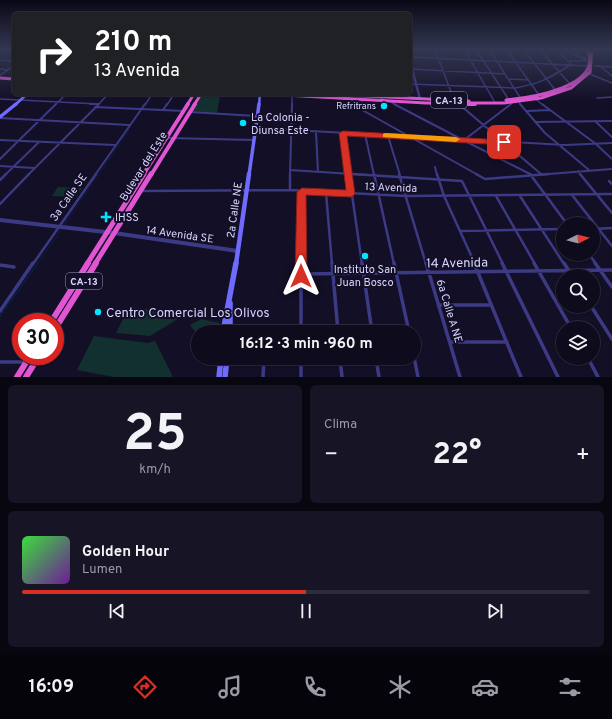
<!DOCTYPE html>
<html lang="es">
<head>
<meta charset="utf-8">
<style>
	:root { --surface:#0e0b1c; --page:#171425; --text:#f1f3f6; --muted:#9b9ba3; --line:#2e2b3b; --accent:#d93025 }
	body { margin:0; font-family:Overpass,sans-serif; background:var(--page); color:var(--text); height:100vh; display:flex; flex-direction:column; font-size:15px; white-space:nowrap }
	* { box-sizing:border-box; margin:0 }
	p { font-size:13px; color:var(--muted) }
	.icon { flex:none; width:22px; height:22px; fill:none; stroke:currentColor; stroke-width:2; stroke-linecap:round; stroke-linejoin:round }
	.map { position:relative; height:377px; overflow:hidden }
	.sheet { display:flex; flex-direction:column; gap:8px; padding:8px; background:#08060f; flex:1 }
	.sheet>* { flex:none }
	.banner { position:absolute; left:12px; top:12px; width:400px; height:84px; border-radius:6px; box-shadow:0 1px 3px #0004,0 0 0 1px var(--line); background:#202124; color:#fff; overflow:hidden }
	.needle { width:26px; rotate:84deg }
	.controls { position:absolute; left:556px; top:217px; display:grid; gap:8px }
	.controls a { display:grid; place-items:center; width:44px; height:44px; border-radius:50%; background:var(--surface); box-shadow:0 1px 3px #0004,0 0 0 1px var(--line); font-size:20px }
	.speed { position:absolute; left:12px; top:313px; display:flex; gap:8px; font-size:20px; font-weight:700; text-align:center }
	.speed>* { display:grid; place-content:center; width:52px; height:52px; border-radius:50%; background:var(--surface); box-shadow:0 1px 3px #0004,0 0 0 1px var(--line); line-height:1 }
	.speed .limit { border:6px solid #d22; background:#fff; color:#111 }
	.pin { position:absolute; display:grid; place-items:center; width:34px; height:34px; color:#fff; margin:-17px; border-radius:8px; box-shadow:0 2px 6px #0006 }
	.me { position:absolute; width:44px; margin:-22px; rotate:0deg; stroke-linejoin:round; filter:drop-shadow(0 0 3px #0008) }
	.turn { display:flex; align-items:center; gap:14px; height:84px; padding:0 16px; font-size:18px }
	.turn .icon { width:52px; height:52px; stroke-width:2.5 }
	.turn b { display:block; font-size:28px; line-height:34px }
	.big { font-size:30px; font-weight:700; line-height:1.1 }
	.sheet .tile { flex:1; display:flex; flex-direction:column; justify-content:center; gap:6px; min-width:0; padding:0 14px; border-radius:6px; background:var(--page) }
	.sheet .dial { align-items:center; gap:0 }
	.dial b { font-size:52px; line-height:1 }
	.song { display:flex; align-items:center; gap:12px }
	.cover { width:48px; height:48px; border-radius:6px; background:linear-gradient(135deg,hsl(120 70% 55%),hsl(280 70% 35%)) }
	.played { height:4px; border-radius:2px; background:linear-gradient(90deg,var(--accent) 50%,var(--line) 50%) }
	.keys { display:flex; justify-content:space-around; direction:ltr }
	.heat { display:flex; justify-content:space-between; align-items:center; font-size:22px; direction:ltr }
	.sheet .tiles { flex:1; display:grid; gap:8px; grid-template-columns:1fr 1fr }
	.tile:last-child { grid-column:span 2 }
	.trip { position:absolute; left:191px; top:325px; width:230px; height:40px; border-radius:20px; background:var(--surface); box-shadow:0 1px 3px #0004,0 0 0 1px var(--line); font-weight:700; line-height:40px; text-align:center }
	.menu { display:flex; height:64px; justify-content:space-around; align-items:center; background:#06040b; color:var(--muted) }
	.menu .icon { width:28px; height:28px }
	.menu .active { color:var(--accent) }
	.menu b { font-size:18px; color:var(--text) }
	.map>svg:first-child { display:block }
	.green { fill:#12302f }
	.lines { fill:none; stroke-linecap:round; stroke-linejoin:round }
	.stream-far1 { stroke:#0a1f44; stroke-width:1 }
	.stream { stroke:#0a1f44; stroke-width:1.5 }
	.minor-far3 { stroke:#3d3a85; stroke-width:1.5 }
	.minor-far2 { stroke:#3d3a85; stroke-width:2 }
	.minor-far1 { stroke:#3d3a85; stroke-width:2.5 }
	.minor { stroke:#3d3a85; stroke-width:3.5 }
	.tertiary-far1 { stroke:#3d3a85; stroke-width:2.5 }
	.tertiary { stroke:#3d3a85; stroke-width:4 }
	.secondary-far3 { stroke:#6f6bff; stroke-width:2.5 }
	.secondary-far2 { stroke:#6f6bff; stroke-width:3.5 }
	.secondary-far1 { stroke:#6f6bff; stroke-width:4.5 }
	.secondary { stroke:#6f6bff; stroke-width:5.5 }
	.trunk-far3 { stroke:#e055d1; stroke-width:3 }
	.trunk-far2 { stroke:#e055d1; stroke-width:4 }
	.trunk-far1 { stroke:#e055d1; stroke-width:5 }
	.trunk { stroke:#e055d1; stroke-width:6 }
	.secondary-bridge-far1 { stroke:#6f6bff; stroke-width:2.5 }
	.secondary-bridge { stroke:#6f6bff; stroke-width:3.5 }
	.route { fill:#d93025; stroke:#8d1f18 }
	.slow { fill:#f59e0b }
	.poi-dot { fill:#00e5ff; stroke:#130f26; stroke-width:1.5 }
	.labels { text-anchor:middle; stroke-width:4; stroke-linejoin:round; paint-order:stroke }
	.far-poi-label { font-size:9px; fill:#d9d4ff; stroke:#130f26; text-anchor:end }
	.shield { fill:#130f26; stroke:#9e99be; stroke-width:1 }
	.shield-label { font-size:10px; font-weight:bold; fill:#d9d4ff }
	.poi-label { font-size:11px; fill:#d9d4ff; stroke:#130f26; text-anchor:start }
	.street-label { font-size:11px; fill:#d9d4ff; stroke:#130f26 }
	.near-street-label { font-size:13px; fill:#d9d4ff; stroke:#130f26 }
	.near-poi-label { font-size:13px; fill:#d9d4ff; stroke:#130f26; text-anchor:start }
</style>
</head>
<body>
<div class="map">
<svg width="612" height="377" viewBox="0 0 612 377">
	<rect width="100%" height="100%" fill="#130f26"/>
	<path class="green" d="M 201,94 L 220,95 L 217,113 L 191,111 Z
		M 58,187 L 82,188 L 75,197 L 52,196 Z
		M 129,307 L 189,314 L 181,317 L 150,336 L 116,333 Z
		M 201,319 L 220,323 L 215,332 L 196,333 L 190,325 Z
		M 94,336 L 148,343 L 155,341 L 173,377 L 114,377 L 77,370 Z"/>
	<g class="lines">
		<path class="stream-far1" d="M 64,225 L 129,130
			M 37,264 L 62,229"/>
		<path class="stream" d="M 0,316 L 38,263"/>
		<path class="minor-far3" d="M 419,49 L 477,51 L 509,100
			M 435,49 L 454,100
			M 464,49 L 494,101
			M 489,49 L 521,99
			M 506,49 L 539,95
			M 523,49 L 556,91
			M 539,49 L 570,84
			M 556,49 L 572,65
			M 561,49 L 589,62
			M 570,49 L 586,59
			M 608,49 L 612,52
			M 410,57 L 589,66
			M 0,60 L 14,61
			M 568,61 L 585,61
			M 594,66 L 612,67
			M 600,66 L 612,76
			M 0,69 L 7,70
			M 410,69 L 505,74
			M 590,74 L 612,83
			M 0,75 L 14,66
			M 510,79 L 528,80
			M 410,84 L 515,88 C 539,84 550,78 570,65
			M 537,96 L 534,98 L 543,105
			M 597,98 L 612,97
			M 0,99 L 98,104
			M 391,102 L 396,105
			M 519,102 L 521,105
			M 55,105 L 66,94
			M 98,105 L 108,94
			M 145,105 L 152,94
			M 167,105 L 174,94
			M 292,105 L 292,96
			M 361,105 L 363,99
			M 510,105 L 512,103"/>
		<path class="minor-far2" d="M 90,104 L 98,104
			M 361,104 L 360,106 L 364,111 L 478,175
			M 394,104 L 461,139
			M 520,104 L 545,133 L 589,170
			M 542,104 L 596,144 L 612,159
			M 460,105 L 541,174
			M 95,107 L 184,111
			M 163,110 L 167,104
			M 527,111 L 550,110
			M 190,112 L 257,116
			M 259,116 L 291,117
			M 0,118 L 129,125
			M 595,121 L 612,137
			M 535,122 L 612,121
			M 256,128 L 565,145 L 612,143
			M 316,132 L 318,172
			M 343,133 L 349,175
			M 365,134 L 374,175
			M 388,136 L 400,175
			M 167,138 L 254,140
			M 0,140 L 115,145
			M 464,140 L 511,104
			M 465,141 L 532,175
			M 0,159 L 56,104
			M 0,166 L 34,168
			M 435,167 L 437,175
			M 290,170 L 368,175
			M 578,171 L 581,175
			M 5,175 L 39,142
			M 28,175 L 99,104
			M 95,175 L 145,104
			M 290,175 L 292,104
			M 536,175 L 612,169"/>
		<path class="minor-far1" d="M 349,174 L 362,264
			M 352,174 L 462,181 L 503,264
			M 374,174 L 394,264
			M 399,174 L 426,264
			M 437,174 L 444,196 L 475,264
			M 476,174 L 485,179 L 549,174
			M 530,174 L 567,224
			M 580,174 L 612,213
			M 0,180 L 6,174
			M 609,181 L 612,184
			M 290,190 L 290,174
			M 140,191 L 290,190 L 406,196 L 612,194
			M 326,193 L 332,264
			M 572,195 L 612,246
			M 496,196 L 535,264
			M 520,196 L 564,264
			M 0,204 L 29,174
			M 593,229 L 612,228
			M 460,231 L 563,229
			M 589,254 L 596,264
			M 33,264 L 96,174
			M 301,264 L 302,192"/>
		<path class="minor" d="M 332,263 L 338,332
			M 362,263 L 372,332
			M 394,263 L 409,332
			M 426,263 L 460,377
			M 474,263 L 521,377
			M 502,263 L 558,377
			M 534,263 L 571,328
			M 564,263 L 572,276
			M 595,263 L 612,287
			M 0,265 L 14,267
			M 301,274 L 612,270
			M 438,305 L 491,305
			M 591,306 L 612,339
			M 0,311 L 33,263
			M 231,328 L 261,330 L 265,332
			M 301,332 L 301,263
			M 450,342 L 507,342
			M 414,357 L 418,377
			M 301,358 L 301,377
			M 340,358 L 342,377
			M 376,358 L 379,377
			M 588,358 L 598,377
			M 0,362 L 25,362
			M 263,377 L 264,358"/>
		<path class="tertiary-far1" d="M 410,61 L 420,99
			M 381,94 L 382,100"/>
		<path class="tertiary" d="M 0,220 L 114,233 L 238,251"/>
		<path class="secondary-far3" d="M 15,105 L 27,94"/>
		<path class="secondary-far2" d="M 0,117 L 16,104
			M 249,175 L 257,119"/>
		<path class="secondary-far1" d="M 236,264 L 249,174"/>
		<path class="secondary" d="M 230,303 L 230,332
			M 223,332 L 236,263
			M 219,377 L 221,358
			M 225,377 L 227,358"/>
		<path class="trunk-far3" d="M 0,78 L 14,79
			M 267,94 L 426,103 L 504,103 L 541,98 L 571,88 L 590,72 L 592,49
			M 325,94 L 469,101
			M 506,100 C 529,98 605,87 587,49
			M 187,105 L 194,94
			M 194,105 L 201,94"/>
		<path class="trunk-far2" d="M 447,104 L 475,104
			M 143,175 L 188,104
			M 151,175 L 195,104"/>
		<path class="trunk-far1" d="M 87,264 L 144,174
			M 95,264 L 151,174"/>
		<path class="trunk" d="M 51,322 L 88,263
			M 55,329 L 96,263
			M 17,377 L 30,356
			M 26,377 L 39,356"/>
		<path class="secondary-bridge-far1" d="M 259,105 L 260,94"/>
		<path class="secondary-bridge" d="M 257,119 L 259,104"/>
	</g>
	<linearGradient id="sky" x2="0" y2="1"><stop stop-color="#0a0815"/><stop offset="0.49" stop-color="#333752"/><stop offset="1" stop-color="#333752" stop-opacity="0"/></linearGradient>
	<rect width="612" height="101" fill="url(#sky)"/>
	<path class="route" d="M 343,131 L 504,140 L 508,142 L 504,145 L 347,136 L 355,194 L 351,197 L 306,195 L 307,276 L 305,280 L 301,281 L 297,280 L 295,276 L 297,192 L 302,188 L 346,190 L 339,133 Z"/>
	<path class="slow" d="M 385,133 L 456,137 L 460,139 L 456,142 L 383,137 L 383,134 Z"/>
	<g class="poi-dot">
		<circle cx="384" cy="106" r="4"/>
		<circle cx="243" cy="123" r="4"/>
		<path d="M104 211h4v4h4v4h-4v4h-4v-4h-4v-4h4z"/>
		<circle cx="365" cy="256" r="4"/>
		<circle cx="98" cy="312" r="4"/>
	</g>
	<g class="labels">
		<g class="far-poi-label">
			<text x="376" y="109">Refritrans</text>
		</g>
		<g class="shield">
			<rect x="431" y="92" width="36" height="16" rx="3"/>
			<rect x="66" y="273" width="36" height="16" rx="3"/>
		</g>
		<g class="shield-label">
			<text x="449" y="104">CA-13</text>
			<text x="84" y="285">CA-13</text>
		</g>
		<g class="poi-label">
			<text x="251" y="121">La Colonia -<tspan x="251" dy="13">Diunsa Este</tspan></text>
			<text x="115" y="221">IHSS</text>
			<text x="365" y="273" text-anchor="middle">Instituto San<tspan x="365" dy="13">Juan Bosco</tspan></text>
		</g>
		<g class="street-label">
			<text transform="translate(143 166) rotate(-58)" y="4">Bulevar del Este</text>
			<text transform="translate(391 187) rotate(2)" y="4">13 Avenida</text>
			<text transform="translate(68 197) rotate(-55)" y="4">3a Calle SE</text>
			<text transform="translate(234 210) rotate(-82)" y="4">2a Calle NE</text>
			<text transform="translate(180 234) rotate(8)" y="4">14 Avenida SE</text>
			<text transform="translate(450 311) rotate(73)" y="4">6a Calle A NE</text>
		</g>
		<g class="near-street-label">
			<text transform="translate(457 262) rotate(-1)" y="5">14 Avenida</text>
		</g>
		<g class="near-poi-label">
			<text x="106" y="317">Centro Comercial Los Olivos</text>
		</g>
	</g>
</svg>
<div class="controls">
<a><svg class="needle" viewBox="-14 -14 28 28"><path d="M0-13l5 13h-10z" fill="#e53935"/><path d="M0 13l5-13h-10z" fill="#9b9ba3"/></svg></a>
<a><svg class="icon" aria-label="search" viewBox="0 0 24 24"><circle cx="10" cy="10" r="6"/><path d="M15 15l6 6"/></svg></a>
<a><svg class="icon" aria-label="layers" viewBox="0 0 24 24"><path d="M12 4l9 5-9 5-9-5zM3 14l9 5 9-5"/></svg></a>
</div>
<div class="speed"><div class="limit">30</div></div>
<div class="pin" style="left:504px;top:142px;background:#d93025"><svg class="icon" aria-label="arrive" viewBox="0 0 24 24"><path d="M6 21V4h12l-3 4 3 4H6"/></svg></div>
<svg class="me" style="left:301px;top:276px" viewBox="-20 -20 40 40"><path d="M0-17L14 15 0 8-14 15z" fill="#d93025" stroke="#fff" stroke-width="4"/></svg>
<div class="trip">16:12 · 3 min · 960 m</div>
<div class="banner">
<div class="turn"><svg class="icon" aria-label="right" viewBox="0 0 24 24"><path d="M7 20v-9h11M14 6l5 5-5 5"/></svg><div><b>210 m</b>13 Avenida</div></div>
</div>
</div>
<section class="sheet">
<div class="tiles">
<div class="tile dial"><b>25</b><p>km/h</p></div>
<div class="tile"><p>Clima</p>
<div class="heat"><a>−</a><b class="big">22°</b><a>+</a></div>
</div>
<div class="tile">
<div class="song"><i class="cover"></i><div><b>Golden Hour</b><p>Lumen</p></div></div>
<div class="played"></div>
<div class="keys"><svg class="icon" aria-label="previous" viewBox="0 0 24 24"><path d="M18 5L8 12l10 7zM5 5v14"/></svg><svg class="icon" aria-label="pause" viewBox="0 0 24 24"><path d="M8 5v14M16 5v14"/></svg><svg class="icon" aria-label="next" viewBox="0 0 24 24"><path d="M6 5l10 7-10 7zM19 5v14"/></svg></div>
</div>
</div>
</section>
<nav class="menu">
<b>16:09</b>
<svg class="icon active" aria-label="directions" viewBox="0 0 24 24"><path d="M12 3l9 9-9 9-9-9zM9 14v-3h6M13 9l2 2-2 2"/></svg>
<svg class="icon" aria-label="music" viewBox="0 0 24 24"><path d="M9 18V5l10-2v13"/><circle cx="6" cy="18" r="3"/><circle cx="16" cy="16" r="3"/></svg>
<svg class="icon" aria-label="phone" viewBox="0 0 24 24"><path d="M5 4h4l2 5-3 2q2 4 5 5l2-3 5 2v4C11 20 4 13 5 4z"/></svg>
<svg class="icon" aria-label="climate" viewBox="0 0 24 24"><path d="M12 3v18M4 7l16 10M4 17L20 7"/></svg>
<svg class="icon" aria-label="car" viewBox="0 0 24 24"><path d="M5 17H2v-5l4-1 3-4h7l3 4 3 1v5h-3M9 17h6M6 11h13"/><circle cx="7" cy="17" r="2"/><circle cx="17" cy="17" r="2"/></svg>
<svg class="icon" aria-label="filters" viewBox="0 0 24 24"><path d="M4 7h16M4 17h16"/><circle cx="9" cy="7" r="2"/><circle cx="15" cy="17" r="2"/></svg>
</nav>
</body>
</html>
